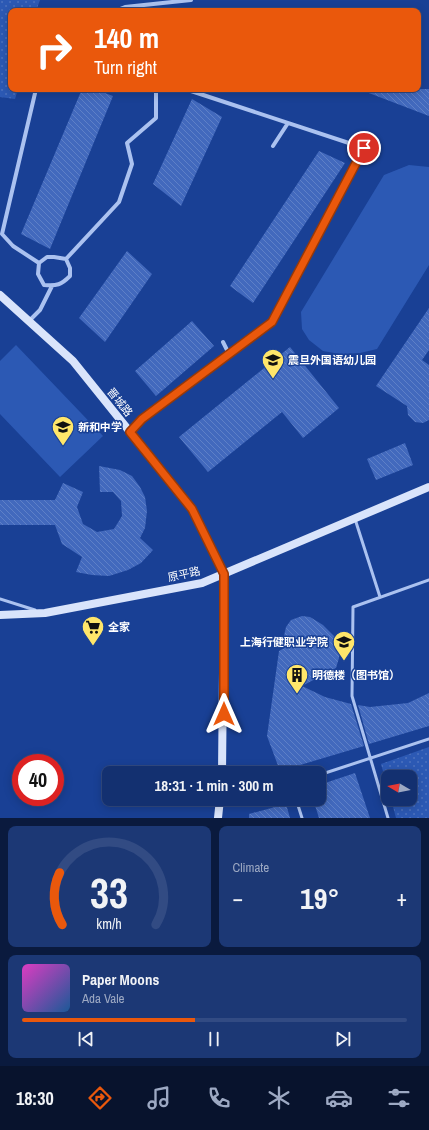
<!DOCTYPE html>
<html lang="en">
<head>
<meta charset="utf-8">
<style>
	:root { --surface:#133070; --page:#1c3875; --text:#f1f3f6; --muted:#9da9c3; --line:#324b83; --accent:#ea580c }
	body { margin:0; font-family:"Archivo Narrow","Noto Sans SC",sans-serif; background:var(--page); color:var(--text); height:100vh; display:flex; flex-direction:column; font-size:15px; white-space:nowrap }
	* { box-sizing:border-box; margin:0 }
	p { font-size:13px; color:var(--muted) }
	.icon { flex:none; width:22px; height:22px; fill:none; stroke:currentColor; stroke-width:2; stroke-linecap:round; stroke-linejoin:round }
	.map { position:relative; height:818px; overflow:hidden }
	.sheet { display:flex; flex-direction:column; gap:8px; padding:8px; background:#0a1a3e; flex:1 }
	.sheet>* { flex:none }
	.guide { position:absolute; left:8px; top:8px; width:413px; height:84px; border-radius:8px; box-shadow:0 2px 10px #0003,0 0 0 1px var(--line); background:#ea580c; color:#fff; overflow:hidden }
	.needle { width:26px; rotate:280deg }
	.controls { position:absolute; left:381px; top:770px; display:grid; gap:8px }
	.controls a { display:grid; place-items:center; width:36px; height:36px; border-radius:8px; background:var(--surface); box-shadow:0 2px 10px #0003,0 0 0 1px var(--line); font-size:20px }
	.speed { position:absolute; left:12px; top:754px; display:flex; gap:8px; font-size:20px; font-weight:700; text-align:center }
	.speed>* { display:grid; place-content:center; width:52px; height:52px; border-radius:50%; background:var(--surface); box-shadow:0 2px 10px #0003,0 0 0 1px var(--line); line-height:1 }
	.speed .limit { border:6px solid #d22; background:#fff; color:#111 }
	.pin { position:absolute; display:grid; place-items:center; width:34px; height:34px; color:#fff; margin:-17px; border:2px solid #fff; border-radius:50%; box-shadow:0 1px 4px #0007 }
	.me { position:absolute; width:44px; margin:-22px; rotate:0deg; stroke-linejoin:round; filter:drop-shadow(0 0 3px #0008) }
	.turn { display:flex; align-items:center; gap:14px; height:84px; padding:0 20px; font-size:18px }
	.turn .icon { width:52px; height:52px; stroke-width:2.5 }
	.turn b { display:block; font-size:28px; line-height:34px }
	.big { font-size:30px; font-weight:800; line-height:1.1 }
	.sheet .widget { flex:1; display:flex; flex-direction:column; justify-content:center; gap:6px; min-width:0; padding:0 14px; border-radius:8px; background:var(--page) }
	.sheet .dial { align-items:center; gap:0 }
	.dial svg { height:104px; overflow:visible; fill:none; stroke:var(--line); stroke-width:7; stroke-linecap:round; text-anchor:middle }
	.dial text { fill:var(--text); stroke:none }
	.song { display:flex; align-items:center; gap:12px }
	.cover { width:48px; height:48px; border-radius:6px; background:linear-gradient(135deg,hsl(310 70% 55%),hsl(210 70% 35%)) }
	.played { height:4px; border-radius:2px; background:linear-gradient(90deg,var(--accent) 45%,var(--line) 45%) }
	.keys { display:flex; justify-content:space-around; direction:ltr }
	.heat { display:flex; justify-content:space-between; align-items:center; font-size:22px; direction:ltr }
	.sheet .tiles { flex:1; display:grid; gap:8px; grid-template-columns:1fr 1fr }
	.widget:last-child { grid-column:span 2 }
	.trip { position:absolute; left:102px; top:766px; width:224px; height:40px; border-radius:8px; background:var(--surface); box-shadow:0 2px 10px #0003,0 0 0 1px var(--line); font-weight:800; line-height:40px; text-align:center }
	.tab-bar { display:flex; height:64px; justify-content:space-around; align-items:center; background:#08132d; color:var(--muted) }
	.tab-bar .icon { width:28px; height:28px }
	.tab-bar .current { color:var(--accent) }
	.tab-bar b { font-size:18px; color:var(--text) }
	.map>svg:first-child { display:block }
	.grass { fill:url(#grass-dots) }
	.garden { fill:#2c59b4 }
	.building { fill:url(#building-back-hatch) }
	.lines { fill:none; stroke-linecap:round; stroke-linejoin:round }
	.lane { stroke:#abc2f0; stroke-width:3 }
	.street { stroke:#abc2f0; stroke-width:4 }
	.secondary { stroke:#d9e4fb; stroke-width:8 }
	.route-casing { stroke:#983908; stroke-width:10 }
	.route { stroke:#ea580c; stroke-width:7 }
	.labels { text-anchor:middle; stroke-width:3; stroke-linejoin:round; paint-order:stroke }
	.poi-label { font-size:11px; font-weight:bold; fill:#fff; stroke:#194095; text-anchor:start }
	.street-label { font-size:11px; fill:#fff; stroke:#194095 }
</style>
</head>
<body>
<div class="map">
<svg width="429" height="818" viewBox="0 0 429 818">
	<defs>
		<pattern id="grass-dots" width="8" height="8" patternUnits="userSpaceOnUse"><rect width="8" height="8" fill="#2c59b4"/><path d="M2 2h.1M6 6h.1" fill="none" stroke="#4c72bf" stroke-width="1.8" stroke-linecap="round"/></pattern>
		<pattern id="building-back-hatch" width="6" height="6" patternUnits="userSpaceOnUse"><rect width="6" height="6" fill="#4269bd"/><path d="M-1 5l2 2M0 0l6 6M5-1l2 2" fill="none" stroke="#5e80c7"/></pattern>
	</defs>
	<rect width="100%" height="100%" fill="#194095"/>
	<path class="grass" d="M 0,0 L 40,0 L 36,11 L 11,11 L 11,89 L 18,89 L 15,99 L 0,97 Z
		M 429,747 L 429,818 L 396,818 L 391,799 L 410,799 L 410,777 L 388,777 L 388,789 L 381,764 Z"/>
	<path class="garden" d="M 409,165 L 429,167 L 429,265 L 377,349 L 360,353 L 340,354 L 323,351 L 309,340 L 302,329 L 301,312 L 384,175 Z
		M 16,345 L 103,436 L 60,477 L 0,414 L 0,361 Z"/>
	<path class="building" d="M 82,89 L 94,89 L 113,96 L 50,249 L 21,234 Z
		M 361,89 L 429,89 L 429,116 L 361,90 Z
		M 192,99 L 222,117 L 181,206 L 153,184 Z
		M 319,151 L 345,163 L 253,303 L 230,286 Z
		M 127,251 L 152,274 L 105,342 L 79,318 Z
		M 429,308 L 429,350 L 422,360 L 429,365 L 429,420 L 423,423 L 415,422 L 408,415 L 407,406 L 376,386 Z
		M 192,321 L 214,346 L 156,396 L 135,371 Z
		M 290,347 L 339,408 L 303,438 L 282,412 L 208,472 L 179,437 Z
		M 405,443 L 413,465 L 376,480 L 367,459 Z
		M 99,466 L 120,470 L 132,476 L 140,487 L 145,497 L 147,511 L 145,528 L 140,538 L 153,550 L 141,563 L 128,570 L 109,576 L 92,575 L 76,572 L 82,557 L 62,544 L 55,525 L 0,525 L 0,500 L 55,500 L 63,483 L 83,492 L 77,507 L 83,524 L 97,532 L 114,529 L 122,516 L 121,501 L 113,492 L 100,492 Z
		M 302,616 L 310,617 L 323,625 L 336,638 L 340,647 L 339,658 L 336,668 L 302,686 L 325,697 L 351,704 L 364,746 L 280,771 L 267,736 L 279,651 L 286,647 L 284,636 L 286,627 L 291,620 Z
		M 429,693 L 429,726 L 369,744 L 358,705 L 370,707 L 408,703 Z
		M 355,773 L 370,818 L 319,818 L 313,799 L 319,799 L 319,785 Z
		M 286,804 L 290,818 L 249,818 L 249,814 Z"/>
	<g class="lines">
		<path class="lane" d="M 355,519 L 380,597
			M 0,599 L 35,610
			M 319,775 L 429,739
			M 296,799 L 302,818
			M 388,818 L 352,696 L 353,607 L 429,580"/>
		<path class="street" d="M 115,11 L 125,7 L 191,0
			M 36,89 L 2,234 L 13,246 L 39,263
			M 273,146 L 288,123
			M 47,257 L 54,257 L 66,259 L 70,268 L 70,276 C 61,285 57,286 44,285 L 38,274 L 39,263 Z
			M 66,259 L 119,202 L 132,164 L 127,143 L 156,118 L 156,89
			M 29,321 L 40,310 L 52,286
			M 223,342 L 229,354
			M 130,431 L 142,419 L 272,322 L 364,148 L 185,89"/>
		<path class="secondary" d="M 0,295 L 73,361 L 192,509 L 224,574 L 222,773
			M 0,615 L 45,613 L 202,583 L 429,487
			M 218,818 L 220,799"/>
	</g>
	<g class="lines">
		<g class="route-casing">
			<path id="route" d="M 224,714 L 224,574 L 192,509 L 130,432 L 142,419 L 272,322 L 364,148"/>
		</g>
		<use href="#route" class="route"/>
	</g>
	<defs>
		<g id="school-pin" transform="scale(1.15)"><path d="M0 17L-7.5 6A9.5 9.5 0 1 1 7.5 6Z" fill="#ffe66a" stroke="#194095"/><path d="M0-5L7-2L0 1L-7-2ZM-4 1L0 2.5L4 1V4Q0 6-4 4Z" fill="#111"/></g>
		<g id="supermarket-pin" transform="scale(1.15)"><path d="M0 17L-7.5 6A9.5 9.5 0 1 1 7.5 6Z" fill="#ffe66a" stroke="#194095"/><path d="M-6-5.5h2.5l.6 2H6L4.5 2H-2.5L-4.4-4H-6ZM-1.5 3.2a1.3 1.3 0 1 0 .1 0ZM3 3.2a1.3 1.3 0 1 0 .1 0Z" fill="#111"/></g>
		<g id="building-pin" transform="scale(1.15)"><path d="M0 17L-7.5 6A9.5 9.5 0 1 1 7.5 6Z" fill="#ffe66a" stroke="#194095"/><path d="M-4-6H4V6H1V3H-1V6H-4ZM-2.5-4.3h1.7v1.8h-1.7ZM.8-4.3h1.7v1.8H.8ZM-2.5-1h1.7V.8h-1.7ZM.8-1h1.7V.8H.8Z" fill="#111"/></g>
	</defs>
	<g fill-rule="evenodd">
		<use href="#school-pin" x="273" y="360"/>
		<use href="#school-pin" x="63" y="427"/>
		<use href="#supermarket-pin" x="93" y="627"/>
		<use href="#school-pin" x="344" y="642"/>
		<use href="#building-pin" x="297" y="675"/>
	</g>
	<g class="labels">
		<g class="poi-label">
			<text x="288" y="364">震旦外国语幼儿园</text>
			<text x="78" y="431">新和中学</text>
			<text x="108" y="631">全家</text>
			<text x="328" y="646" text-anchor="end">上海行健职业学院</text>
			<text x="312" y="679">明德楼（图书馆）</text>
		</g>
		<g class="street-label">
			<text transform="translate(120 402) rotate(51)" y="4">晋城路</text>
			<text transform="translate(184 574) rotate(-13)" y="4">原平路</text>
		</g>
	</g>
</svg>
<div class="controls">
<a><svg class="needle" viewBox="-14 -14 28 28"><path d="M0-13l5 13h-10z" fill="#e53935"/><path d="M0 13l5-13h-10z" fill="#9da9c3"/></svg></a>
</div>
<div class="speed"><div class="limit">40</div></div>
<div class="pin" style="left:364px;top:148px;background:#d93025"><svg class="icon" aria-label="arrive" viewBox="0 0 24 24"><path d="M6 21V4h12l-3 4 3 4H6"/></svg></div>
<svg class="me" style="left:224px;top:714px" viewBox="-20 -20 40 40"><path d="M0-17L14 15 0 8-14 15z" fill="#ea580c" stroke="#fff" stroke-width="4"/></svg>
<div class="trip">18:31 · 1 min · 300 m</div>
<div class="guide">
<div class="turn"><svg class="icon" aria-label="right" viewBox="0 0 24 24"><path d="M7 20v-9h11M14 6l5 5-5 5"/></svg><div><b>140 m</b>Turn right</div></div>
</div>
</div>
<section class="sheet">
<div class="tiles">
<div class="widget dial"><svg viewBox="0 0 100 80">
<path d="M14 69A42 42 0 1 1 86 69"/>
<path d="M14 69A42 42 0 0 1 12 29" stroke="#ea580c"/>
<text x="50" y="56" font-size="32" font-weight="700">33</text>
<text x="50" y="72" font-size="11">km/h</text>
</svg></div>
<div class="widget"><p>Climate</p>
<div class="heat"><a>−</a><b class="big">19°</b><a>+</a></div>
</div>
<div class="widget">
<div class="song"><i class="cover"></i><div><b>Paper Moons</b><p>Ada Vale</p></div></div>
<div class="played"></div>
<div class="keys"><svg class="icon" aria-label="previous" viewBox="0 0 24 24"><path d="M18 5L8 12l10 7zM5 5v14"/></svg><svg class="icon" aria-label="pause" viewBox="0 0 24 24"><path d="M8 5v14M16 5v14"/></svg><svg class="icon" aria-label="next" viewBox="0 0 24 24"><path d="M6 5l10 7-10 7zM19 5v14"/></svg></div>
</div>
</div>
</section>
<nav class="tab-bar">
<b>18:30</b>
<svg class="icon current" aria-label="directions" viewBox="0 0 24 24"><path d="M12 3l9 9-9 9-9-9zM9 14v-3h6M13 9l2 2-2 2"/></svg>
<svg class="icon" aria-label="music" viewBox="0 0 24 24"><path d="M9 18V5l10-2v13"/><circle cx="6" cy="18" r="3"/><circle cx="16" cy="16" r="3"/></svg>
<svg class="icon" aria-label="phone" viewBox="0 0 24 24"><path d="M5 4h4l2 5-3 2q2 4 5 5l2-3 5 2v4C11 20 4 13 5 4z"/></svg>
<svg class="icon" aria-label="climate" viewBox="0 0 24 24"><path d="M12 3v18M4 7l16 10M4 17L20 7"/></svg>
<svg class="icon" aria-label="car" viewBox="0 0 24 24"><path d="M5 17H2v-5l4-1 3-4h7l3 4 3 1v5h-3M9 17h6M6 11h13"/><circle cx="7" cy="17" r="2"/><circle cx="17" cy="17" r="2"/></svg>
<svg class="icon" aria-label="filters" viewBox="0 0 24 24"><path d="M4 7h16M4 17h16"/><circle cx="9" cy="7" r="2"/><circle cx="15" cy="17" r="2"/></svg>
</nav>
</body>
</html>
